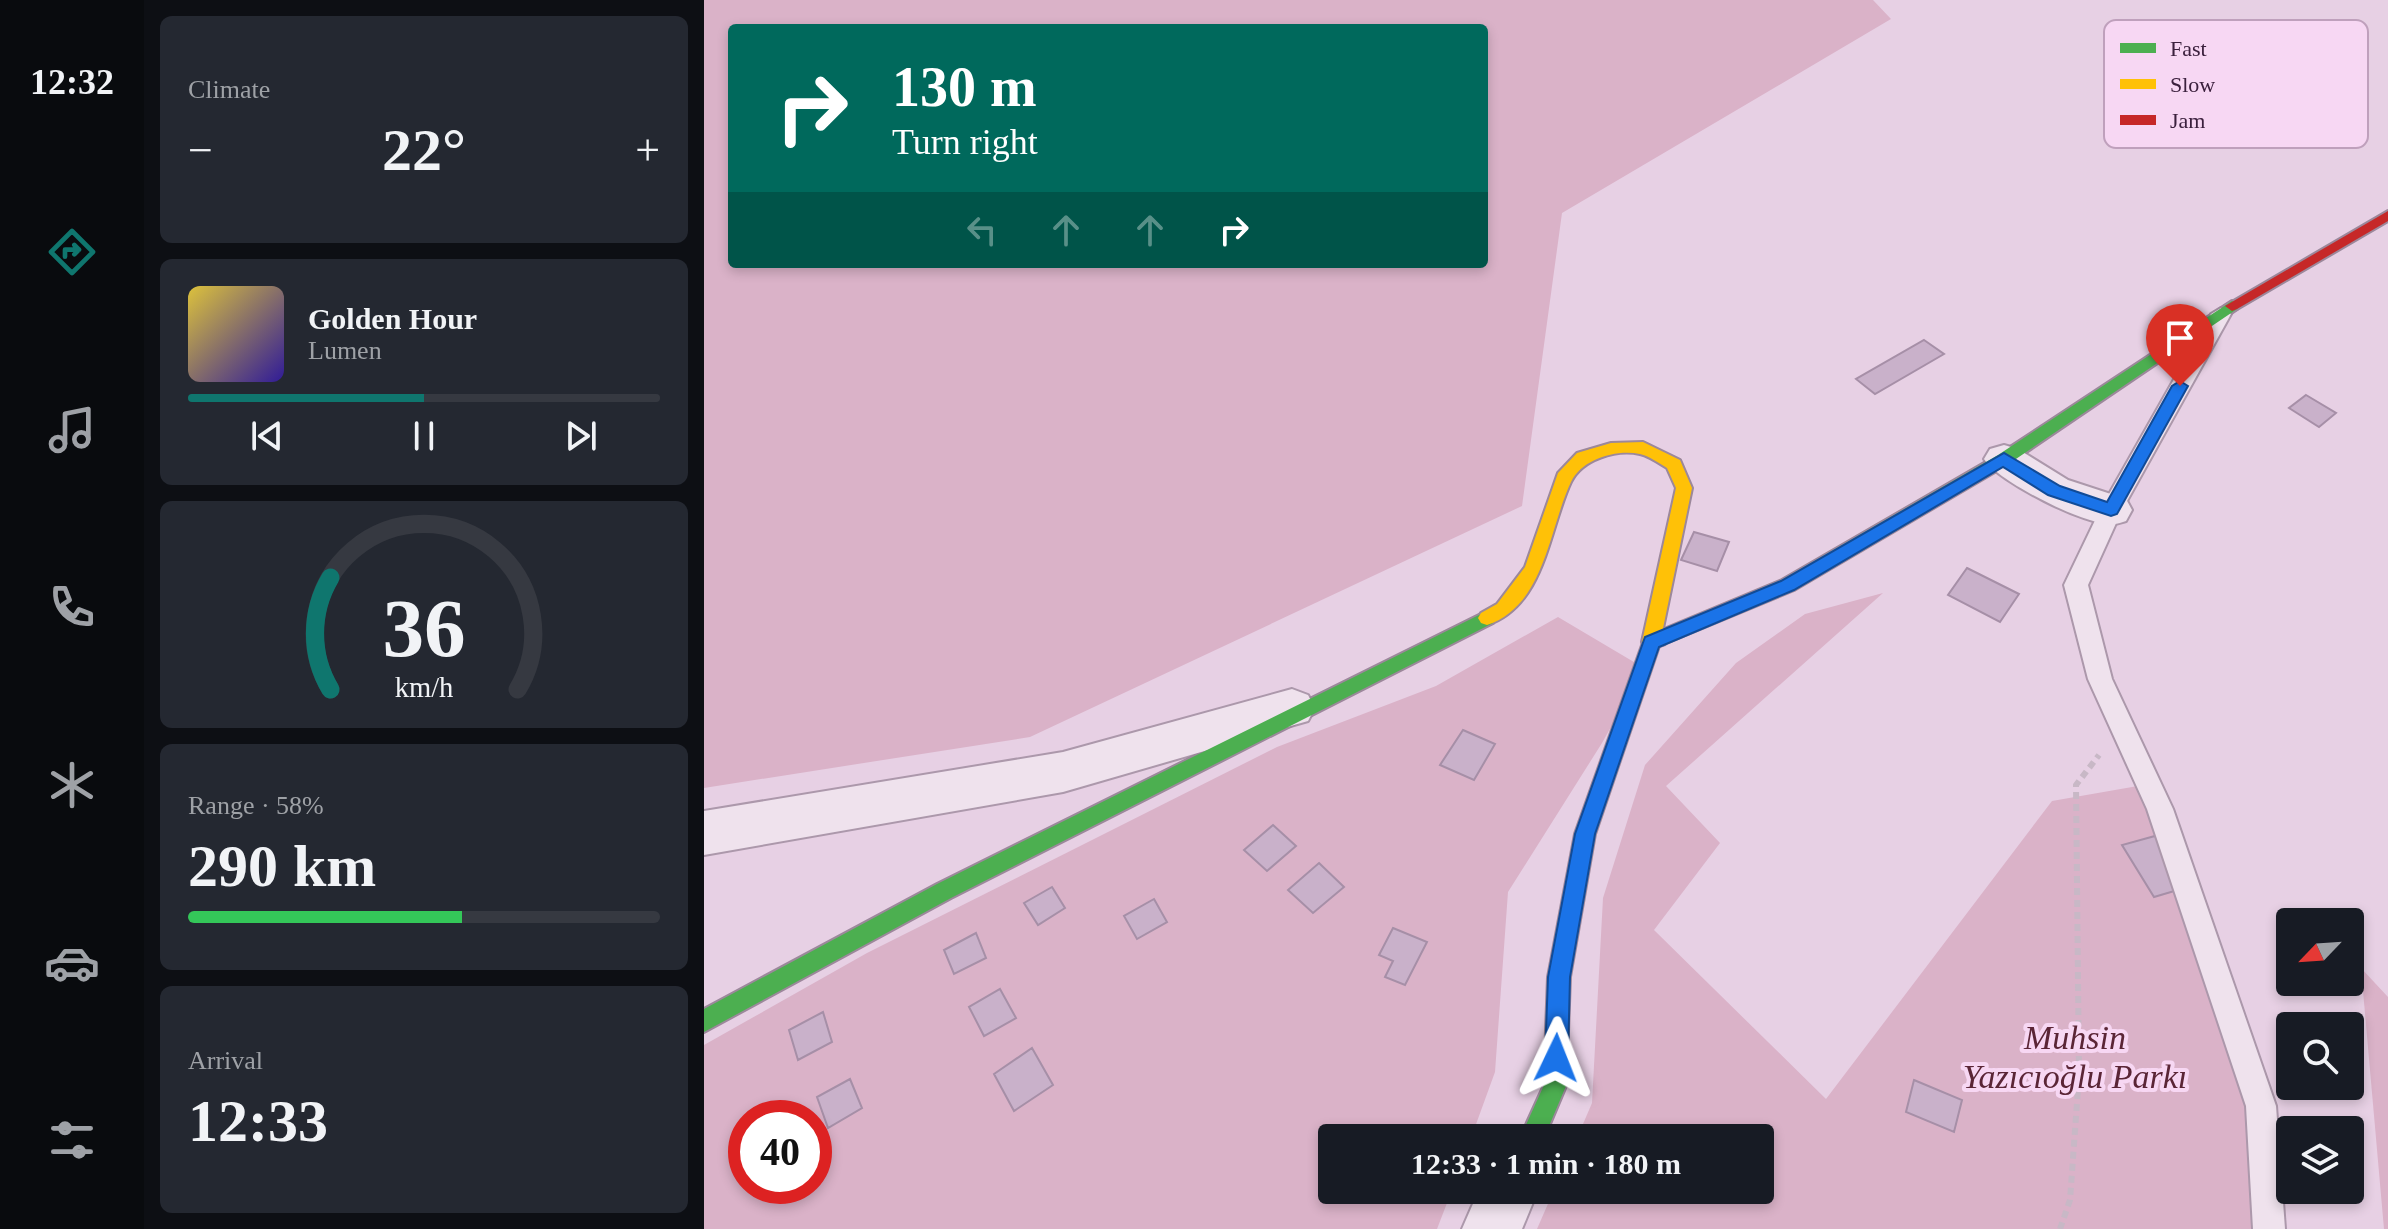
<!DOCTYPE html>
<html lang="en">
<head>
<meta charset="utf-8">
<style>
	:root { --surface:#171b24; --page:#242831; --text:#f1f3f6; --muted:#9ea1a6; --line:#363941; --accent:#0f766e }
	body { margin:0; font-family:"Times New Roman",serif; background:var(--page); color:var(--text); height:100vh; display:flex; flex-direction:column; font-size:30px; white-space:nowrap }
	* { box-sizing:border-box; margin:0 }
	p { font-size:26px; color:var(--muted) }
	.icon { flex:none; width:44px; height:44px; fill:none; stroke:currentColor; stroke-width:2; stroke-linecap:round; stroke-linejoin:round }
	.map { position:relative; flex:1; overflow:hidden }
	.drawer { display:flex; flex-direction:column; gap:16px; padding:16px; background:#0d0f14; width:560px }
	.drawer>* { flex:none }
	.guide { position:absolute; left:24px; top:24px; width:760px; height:244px; border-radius:8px; box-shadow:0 4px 12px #0003; background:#00695c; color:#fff; overflow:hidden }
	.needle { width:52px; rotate:245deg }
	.buttons { position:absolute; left:1572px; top:908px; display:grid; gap:16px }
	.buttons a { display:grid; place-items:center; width:88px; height:88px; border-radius:8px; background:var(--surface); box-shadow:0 4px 12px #0003; font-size:40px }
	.speed { position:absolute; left:24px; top:1100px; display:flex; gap:16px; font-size:40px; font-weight:700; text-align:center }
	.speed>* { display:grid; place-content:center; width:104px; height:104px; border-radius:50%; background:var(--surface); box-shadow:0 4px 12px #0003; line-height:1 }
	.speed .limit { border:12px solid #d22; background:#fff; color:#111 }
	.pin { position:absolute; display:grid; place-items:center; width:68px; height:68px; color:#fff; margin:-82px -34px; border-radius:50% 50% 50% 0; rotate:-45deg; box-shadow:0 0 8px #0007 }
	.pin .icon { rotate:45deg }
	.me { position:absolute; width:88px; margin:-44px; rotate:2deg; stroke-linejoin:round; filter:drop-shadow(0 0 6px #0008) }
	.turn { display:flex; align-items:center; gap:28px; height:168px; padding:0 32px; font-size:36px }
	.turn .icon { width:104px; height:104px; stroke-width:2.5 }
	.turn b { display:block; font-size:56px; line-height:68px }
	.lanes { display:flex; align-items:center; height:76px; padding:0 32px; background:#0003; justify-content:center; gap:40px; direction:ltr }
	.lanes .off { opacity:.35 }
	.big { font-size:60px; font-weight:700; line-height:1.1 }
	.drawer .widget { flex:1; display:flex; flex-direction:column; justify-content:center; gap:12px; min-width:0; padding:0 28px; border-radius:12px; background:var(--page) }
	.drawer .dial { align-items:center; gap:0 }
	.dial svg { height:208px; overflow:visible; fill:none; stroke:var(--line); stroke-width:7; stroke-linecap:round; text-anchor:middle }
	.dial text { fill:var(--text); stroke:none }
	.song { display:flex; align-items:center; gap:24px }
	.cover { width:96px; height:96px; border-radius:12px; background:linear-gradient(135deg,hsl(50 70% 55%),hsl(250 70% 35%)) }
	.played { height:8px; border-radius:4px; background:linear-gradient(90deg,var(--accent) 50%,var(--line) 50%) }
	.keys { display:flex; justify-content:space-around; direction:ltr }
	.heat { display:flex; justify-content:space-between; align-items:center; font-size:44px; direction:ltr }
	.charge { height:12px; border-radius:6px; background:linear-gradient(90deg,#34c759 58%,var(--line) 0) }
	.trip { position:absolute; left:614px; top:1124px; width:456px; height:80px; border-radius:8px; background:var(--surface); box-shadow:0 4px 12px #0003; font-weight:700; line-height:80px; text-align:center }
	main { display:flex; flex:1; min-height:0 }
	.tabs { display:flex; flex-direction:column; width:144px; justify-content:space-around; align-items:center; background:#090b0e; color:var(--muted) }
	.tabs .icon { width:56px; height:56px }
	.tabs .selected { color:var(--accent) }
	.tabs b { font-size:36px; color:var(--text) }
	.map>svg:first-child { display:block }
	.green { fill:#dab2c8; fill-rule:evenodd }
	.building { fill:#c9b1ca; stroke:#a68fa7; stroke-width:2 }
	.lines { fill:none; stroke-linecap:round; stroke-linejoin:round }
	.lane-casing { stroke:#ac98ab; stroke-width:4 }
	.street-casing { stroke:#ac98ab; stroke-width:4 }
	.fast-casing { stroke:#9c889b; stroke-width:4 }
	.slow-casing { stroke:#9c889b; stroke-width:4 }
	.jam-casing { stroke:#9c889b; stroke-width:4 }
	.path { stroke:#c8b8c6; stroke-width:6; stroke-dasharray:7 5; stroke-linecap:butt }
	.lane { fill:#efe2ed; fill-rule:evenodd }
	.street { fill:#efe2ed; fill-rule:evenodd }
	.fast { fill:#4caf50; fill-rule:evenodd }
	.slow { fill:#ffc107; fill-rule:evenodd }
	.jam { fill:#c62828; fill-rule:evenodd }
	.route { fill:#1a73e8; stroke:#114b97; stroke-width:2 }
	.labels { text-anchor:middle; stroke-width:8; stroke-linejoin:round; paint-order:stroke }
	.near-park-label { font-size:34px; font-style:italic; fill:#5a2536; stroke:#f7d7f3 }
	.key { fill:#f7d7f3; stroke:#bfa0bc; stroke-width:2 }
	.key-label { font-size:22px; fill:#3b203d }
</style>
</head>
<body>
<main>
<nav class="tabs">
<b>12:32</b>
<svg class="icon selected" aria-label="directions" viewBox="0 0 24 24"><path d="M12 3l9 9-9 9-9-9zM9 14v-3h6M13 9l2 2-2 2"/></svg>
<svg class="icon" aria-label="music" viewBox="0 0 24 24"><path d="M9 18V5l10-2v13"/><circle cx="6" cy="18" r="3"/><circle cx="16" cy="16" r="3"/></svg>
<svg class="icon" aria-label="phone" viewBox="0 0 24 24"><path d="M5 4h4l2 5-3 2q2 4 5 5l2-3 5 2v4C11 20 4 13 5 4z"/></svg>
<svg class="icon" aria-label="climate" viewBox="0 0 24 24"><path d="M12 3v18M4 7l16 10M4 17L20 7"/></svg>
<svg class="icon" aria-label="car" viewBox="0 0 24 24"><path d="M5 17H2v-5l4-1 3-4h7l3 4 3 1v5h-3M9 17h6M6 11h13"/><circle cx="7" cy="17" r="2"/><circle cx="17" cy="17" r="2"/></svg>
<svg class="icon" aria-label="filters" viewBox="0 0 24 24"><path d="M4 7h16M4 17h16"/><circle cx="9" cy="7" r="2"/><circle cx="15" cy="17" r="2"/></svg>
</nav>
<section class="drawer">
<div class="widget"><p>Climate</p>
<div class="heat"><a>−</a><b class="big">22°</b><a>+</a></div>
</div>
<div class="widget">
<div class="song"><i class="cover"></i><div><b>Golden Hour</b><p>Lumen</p></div></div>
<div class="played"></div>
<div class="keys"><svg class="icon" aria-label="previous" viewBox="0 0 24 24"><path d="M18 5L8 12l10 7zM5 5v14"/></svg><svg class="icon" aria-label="pause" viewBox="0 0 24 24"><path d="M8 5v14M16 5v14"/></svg><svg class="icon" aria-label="next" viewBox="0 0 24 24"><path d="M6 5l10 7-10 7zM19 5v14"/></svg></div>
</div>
<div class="widget dial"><svg viewBox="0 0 100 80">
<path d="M14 69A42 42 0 1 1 86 69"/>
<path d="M14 69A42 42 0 0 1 14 26" stroke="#0f766e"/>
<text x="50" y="56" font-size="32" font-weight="700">36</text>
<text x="50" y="72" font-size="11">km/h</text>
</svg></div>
<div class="widget"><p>Range · 58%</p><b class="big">290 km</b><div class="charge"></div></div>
<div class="widget"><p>Arrival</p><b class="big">12:33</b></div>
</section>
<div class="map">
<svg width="1684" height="1229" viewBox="0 0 1684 1229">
	<rect width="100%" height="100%" fill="#e7d0e4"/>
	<path class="green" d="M 0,0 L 1169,0 L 1187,19 L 858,213 L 818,506 L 326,737 L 0,788 ZM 28,28 L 780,28 L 780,264 L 28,264 Z
		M 1179,593 L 962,786 L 1016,843 L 950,930 L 1122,1099 L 1348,801 L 1451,783 L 1542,1017 L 1559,1229 L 833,1229 L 850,1190 L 1056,1190 L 1056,1138 L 873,1138 L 888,1103 L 899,898 L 941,765 L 1032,663 L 1101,614 Z
		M 854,617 L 940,668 L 898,743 L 804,892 L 791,1072 L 767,1138 L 628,1138 L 628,1190 L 748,1190 L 733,1229 L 0,1229 L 0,1045 L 163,953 L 573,747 L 732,686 ZM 42,1118 L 110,1118 L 110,1186 L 42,1186 Z
		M 1657,968 L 1684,997 L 1684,1229 L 1680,1229 Z"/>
	<path class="building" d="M 1220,340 L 1240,354 L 1171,394 L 1152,379 Z
		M 1602,395 L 1632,413 L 1615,427 L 1585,408 Z
		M 990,532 L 1025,542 L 1013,571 L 977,560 Z
		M 1263,568 L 1315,594 L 1296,622 L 1244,595 Z
		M 759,730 L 791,744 L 770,780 L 736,765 Z
		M 569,825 L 592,846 L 563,871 L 540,850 Z
		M 1451,836 L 1484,887 L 1450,897 L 1418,845 Z
		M 615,863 L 640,887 L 609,913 L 584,890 Z
		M 348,887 L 361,908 L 334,925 L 320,903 Z
		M 450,899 L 463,922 L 433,939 L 420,916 Z
		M 689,928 L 723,942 L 701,985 L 681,977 L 689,961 L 675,955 Z
		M 272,933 L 282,958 L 250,974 L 240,950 Z
		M 296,989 L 312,1018 L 280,1036 L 265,1007 Z
		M 119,1012 L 128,1042 L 94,1060 L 85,1030 Z
		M 328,1048 L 349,1085 L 310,1111 L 290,1074 Z
		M 146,1079 L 158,1108 L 124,1128 L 113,1097 Z
		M 1210,1080 L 1258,1100 L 1250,1132 L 1202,1112 Z"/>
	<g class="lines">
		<g class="lane-casing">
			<path id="lane" d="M 1517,308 L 1527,314 L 1418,510 L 1384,585 L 1408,679 L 1469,809 L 1572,1106 L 1581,1229 L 1549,1229 L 1542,1106 L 1443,809 L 1384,679 L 1360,585 L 1396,510 L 1507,314 Z"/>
		</g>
		<g class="street-casing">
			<path id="street" d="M 1300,445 L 1314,449 L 1364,480 L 1422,499 L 1428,510 L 1422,521 C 1418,522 1414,524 1409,524 C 1384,527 1293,481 1280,459 L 1286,449 Z
				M 588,689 L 604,695 L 611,708 L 604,721 L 359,792 L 0,855 L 0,811 L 359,752 Z
				M 775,1190 L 834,1190 L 818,1229 L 758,1229 Z"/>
		</g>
		<g class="fast-casing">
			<path id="fast" d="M 1528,301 L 1535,306 L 1533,309 L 1306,463 L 1090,590 L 955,646 L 891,834 L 866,977 L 862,1086 L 840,1138 L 816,1138 L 840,1085 L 844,977 L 871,834 L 941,637 L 1078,580 L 1294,455 Z
				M 783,611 L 789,613 L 792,618 L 789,623 L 247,898 L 0,1032 L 0,1009 L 233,884 Z"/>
		</g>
		<g class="slow-casing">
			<path id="slow" d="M 939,442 L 976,460 L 988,488 L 958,633 L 964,639 L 961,644 L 947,649 L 941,647 L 938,642 L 972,488 L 963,468 C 955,463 945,456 936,454 C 912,449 878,459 867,482 C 845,528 841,606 783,625 L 777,623 L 774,618 L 777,613 L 793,604 L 821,567 L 854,473 L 873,453 L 907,443 Z"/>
		</g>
		<g class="jam-casing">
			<path id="jam" d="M 1684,211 L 1684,221 L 1533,309 L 1528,311 L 1521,306 Z"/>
		</g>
		<path class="path" d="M 1356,1229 L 1366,1200 L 1375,1075 L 1372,785 L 1395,755"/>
		<use href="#lane" class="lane"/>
		<use href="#street" class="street"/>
		<use href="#fast" class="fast"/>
		<use href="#slow" class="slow"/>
		<use href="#jam" class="jam"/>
	</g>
	<path class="route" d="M 1476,381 L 1484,386 L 1413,514 L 1407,516 L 1344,495 L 1299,467 L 1090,590 L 955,647 L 891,834 L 866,977 L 864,1058 L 860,1066 L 852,1070 L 844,1066 L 841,1058 L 844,977 L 871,834 L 941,637 L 1077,581 L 1300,453 L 1356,486 L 1403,502 L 1468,386 Z"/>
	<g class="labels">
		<g class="near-park-label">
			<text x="1371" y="1049">Muhsin<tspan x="1371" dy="39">Yazıcıoğlu Parkı</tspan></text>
		</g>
	</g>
	<rect x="1400" y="20" width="264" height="128" rx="12" class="key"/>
	<rect x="1416" y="43" width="36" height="10" fill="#4caf50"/>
	<rect x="1416" y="79" width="36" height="10" fill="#ffc107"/>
	<rect x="1416" y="115" width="36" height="10" fill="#c62828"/>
	<g class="key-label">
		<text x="1466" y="56">Fast</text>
		<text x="1466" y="92">Slow</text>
		<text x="1466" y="128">Jam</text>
	</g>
</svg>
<div class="buttons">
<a><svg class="needle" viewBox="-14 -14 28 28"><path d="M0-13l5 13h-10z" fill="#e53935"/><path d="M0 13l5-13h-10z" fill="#9ea1a6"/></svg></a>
<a><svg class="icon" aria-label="search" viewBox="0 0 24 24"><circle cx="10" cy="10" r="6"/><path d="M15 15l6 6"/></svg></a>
<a><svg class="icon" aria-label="layers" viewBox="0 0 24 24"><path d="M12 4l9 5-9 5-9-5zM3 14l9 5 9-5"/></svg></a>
</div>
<div class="speed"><div class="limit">40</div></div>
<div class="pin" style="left:1476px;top:386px;background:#d93025"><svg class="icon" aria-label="arrive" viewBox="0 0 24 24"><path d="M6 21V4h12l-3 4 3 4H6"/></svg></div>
<svg class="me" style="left:852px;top:1058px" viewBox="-20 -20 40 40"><path d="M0-17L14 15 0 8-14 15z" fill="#1a73e8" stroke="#fff" stroke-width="4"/></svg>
<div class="trip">12:33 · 1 min · 180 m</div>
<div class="guide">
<div class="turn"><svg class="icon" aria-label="right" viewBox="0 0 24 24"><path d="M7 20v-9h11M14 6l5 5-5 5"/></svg><div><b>130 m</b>Turn right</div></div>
<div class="lanes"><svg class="icon off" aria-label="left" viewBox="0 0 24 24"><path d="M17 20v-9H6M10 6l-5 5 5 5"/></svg><svg class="icon off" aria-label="ahead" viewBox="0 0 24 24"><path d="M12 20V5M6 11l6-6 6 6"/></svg><svg class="icon off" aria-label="ahead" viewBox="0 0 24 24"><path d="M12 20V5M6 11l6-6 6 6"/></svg><svg class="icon" aria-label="right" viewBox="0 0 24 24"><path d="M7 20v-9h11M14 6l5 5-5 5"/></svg></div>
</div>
</div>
</main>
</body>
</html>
